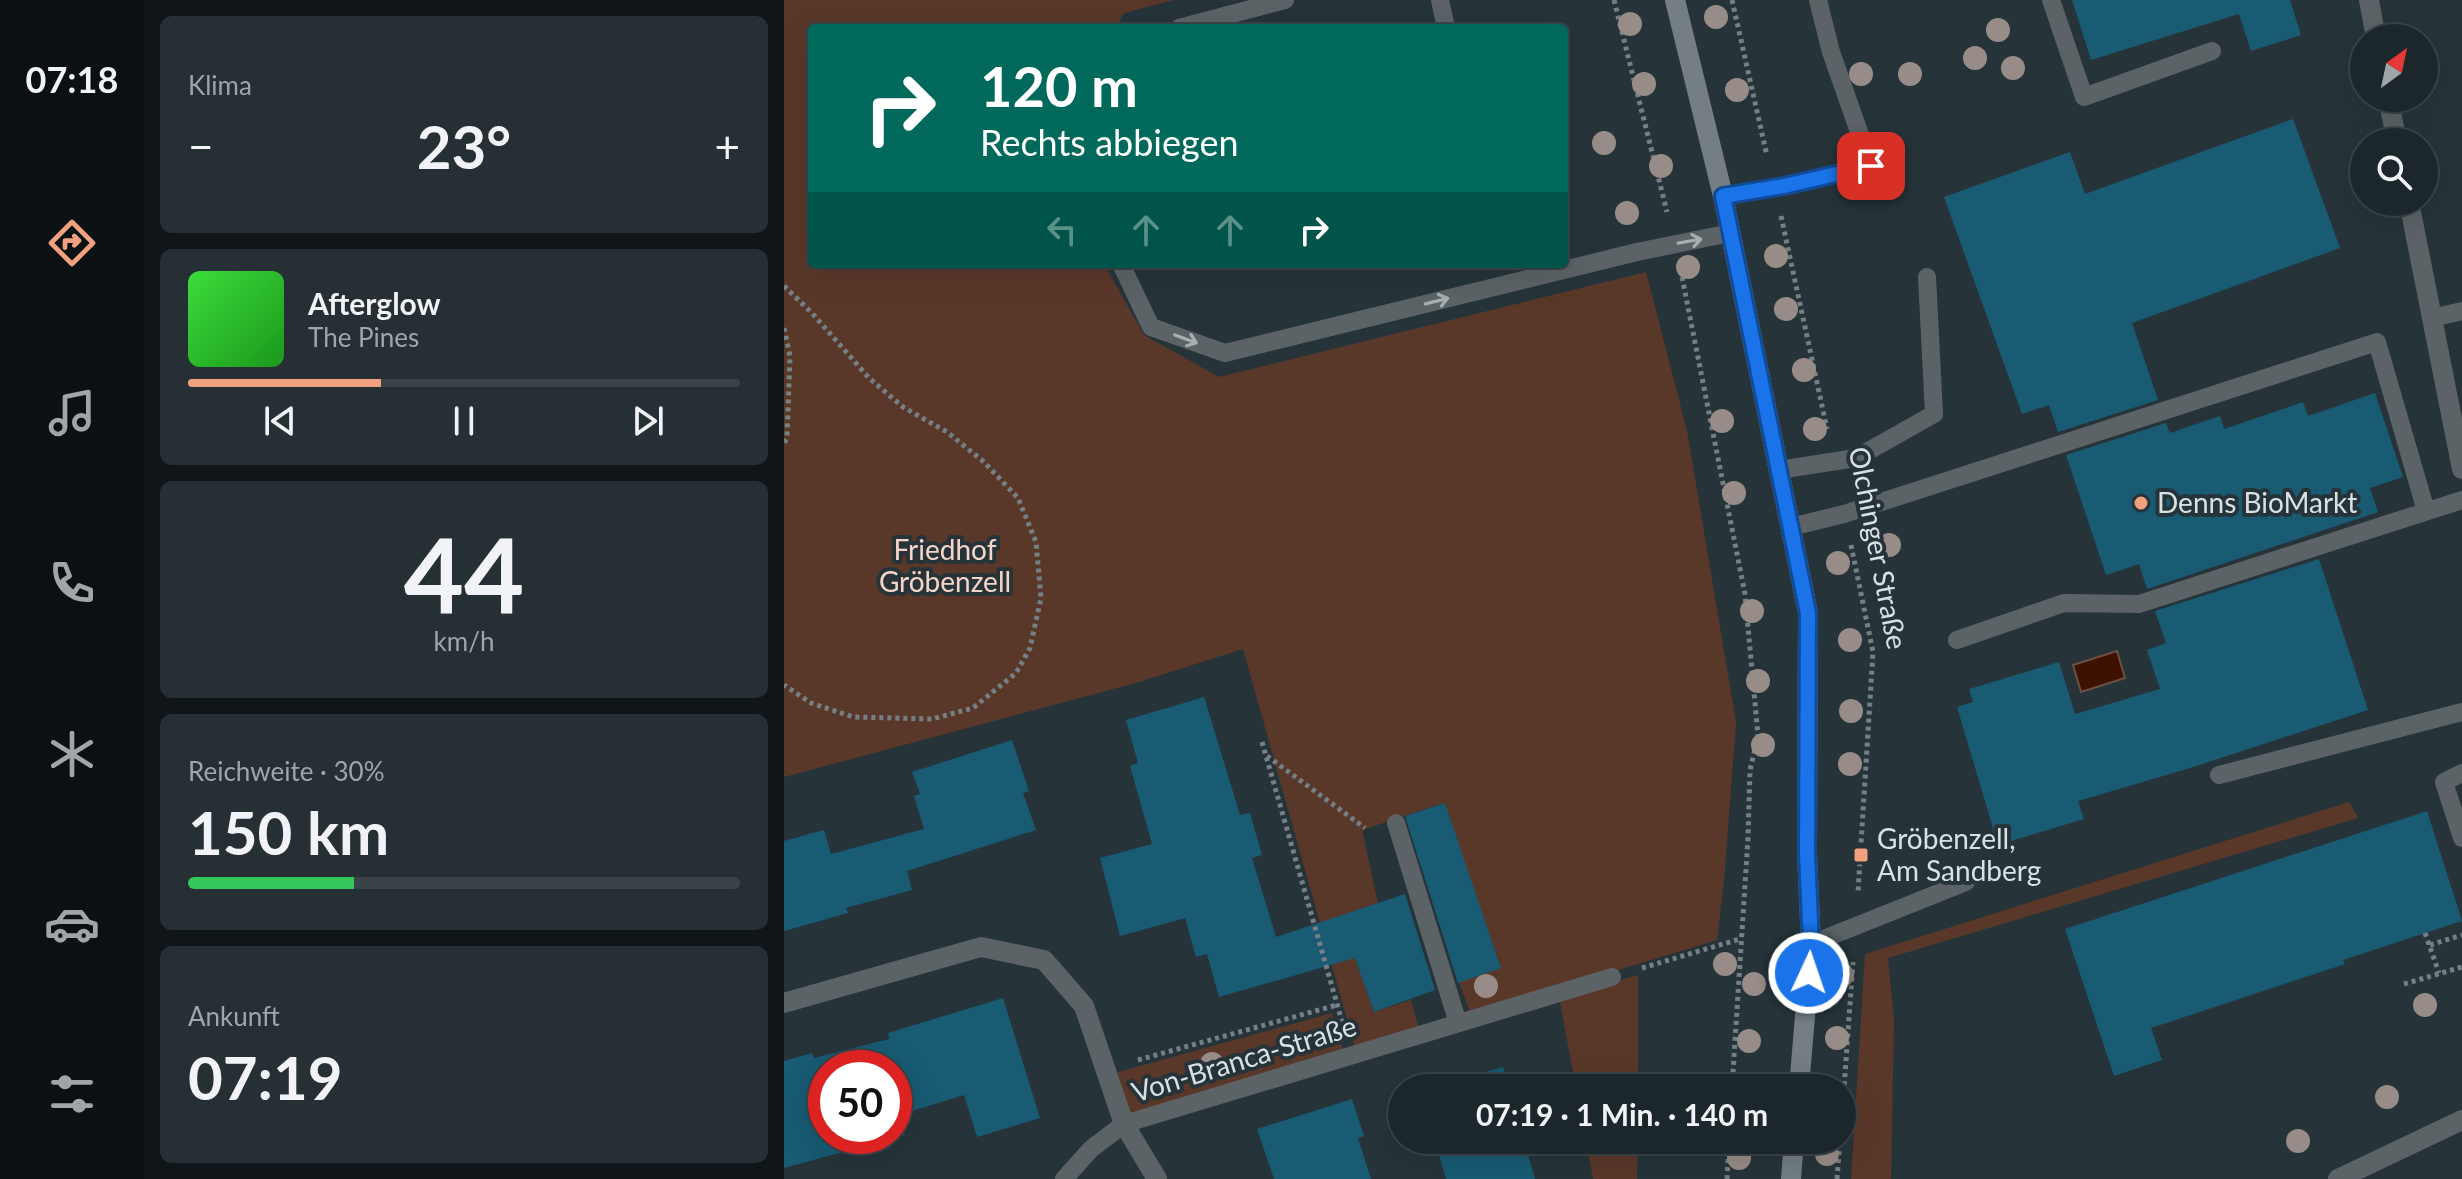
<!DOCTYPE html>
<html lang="de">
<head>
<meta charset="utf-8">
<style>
	:root { --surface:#1c272c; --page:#252f34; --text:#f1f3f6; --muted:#a0a5a9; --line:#3a4448; --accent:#f2a17e }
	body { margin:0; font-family:Lato,sans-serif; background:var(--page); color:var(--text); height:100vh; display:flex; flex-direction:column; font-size:30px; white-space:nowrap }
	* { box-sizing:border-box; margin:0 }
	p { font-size:26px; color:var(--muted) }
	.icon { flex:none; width:44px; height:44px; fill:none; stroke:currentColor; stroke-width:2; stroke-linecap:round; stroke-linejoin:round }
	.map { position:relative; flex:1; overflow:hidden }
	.drawer { display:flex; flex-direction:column; gap:16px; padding:16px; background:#0f1518; width:640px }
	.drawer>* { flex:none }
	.guide { position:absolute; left:24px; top:24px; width:760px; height:244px; border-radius:8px; box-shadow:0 8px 32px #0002,0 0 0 2px var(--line); background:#00695c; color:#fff; overflow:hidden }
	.needle { width:52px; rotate:33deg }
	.fabs { position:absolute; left:1566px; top:24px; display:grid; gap:16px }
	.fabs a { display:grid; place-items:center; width:88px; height:88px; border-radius:50%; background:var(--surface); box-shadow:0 8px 32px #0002,0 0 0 2px var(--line); font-size:40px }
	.speed { position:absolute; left:24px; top:1050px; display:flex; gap:16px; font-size:40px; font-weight:700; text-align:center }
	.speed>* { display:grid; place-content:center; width:104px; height:104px; border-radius:50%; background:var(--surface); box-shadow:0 8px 32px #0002,0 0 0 2px var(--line); line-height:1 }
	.speed .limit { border:12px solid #d22; background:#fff; color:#111 }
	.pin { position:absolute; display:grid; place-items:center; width:68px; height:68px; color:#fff; margin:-34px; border-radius:16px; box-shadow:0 4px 12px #0006 }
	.me { position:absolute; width:88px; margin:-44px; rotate:3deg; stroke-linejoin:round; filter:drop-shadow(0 0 6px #0008) }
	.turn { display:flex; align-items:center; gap:28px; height:168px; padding:0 40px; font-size:36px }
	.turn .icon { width:104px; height:104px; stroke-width:2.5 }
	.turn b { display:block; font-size:56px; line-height:68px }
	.lanes { display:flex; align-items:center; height:76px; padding:0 40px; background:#0003; justify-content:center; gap:40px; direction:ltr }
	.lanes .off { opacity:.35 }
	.big { font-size:60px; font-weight:700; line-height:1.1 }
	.drawer .card { flex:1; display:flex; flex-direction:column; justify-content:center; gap:12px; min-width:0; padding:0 28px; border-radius:12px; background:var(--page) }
	.drawer .dial { align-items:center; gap:0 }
	.dial b { font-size:104px; line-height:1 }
	.song { display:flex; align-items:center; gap:24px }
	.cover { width:96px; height:96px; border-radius:12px; background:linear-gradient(135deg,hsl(120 70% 55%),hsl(120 70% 35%)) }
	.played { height:8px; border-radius:4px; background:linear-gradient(90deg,var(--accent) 35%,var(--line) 35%) }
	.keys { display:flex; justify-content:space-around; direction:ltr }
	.heat { display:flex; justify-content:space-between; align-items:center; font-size:44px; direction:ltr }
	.charge { height:12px; border-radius:6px; background:linear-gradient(90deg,#34c759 30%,var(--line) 0) }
	.trip { position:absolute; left:604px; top:1074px; width:468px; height:80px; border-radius:40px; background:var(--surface); box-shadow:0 8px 32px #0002,0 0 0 2px var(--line); font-weight:700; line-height:80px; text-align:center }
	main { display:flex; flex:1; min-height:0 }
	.tabs { display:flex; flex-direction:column; width:144px; justify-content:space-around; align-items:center; background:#0b1012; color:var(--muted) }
	.tabs .icon { width:56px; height:56px }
	.tabs .selected { color:var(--accent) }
	.tabs b { font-size:36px; color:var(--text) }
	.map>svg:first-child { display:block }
	.green { fill:#5a3829 }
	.water { fill:#3d1200; stroke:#6c5044; stroke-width:2 }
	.building { fill:#185b73; fill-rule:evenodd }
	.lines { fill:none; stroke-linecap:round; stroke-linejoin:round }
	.path { stroke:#748085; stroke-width:5; stroke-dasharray:4 4; stroke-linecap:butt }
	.service { stroke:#5c6366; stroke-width:18 }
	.minor { stroke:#5c6366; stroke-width:20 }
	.secondary { stroke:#747e83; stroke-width:20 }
	.tree { fill:#988c88 }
	.oneway { stroke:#a6afb2 }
	.route-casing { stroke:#114b97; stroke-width:20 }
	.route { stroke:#1a73e8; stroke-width:14 }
	.poi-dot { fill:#f2a17e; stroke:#26343a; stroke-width:3 }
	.labels { text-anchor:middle; stroke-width:8; stroke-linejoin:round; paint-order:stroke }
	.poi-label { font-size:28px; fill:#d8e1e4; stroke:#26343a; text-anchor:start }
	.street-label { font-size:28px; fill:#d8e1e4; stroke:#26343a }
	.park-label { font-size:28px; fill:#f6d4c7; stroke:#26343a }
</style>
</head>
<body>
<main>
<nav class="tabs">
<b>07:18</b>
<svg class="icon selected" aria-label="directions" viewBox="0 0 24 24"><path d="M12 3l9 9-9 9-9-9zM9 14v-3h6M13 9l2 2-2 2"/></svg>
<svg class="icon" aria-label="music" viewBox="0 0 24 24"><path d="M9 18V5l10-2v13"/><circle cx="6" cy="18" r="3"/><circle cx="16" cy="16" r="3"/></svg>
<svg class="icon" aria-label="phone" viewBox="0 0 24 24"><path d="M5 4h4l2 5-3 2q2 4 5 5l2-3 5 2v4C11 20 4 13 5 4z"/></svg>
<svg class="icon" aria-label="climate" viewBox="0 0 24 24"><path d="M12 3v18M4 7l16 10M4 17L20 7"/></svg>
<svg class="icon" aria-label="car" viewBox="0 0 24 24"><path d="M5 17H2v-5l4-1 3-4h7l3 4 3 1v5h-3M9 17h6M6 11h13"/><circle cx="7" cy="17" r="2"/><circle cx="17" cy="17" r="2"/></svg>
<svg class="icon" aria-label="filters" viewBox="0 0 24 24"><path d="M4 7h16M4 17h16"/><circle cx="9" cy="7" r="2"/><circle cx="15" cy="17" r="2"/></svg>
</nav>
<section class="drawer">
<div class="card"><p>Klima</p>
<div class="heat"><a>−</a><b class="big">23°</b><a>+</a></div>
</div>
<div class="card">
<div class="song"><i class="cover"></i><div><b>Afterglow</b><p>The Pines</p></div></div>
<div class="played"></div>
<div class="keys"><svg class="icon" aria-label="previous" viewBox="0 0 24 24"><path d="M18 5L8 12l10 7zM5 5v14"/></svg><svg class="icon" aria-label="pause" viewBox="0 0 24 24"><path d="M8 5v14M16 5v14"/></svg><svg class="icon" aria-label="next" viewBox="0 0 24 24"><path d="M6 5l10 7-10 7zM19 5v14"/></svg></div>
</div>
<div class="card dial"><b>44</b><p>km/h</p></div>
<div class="card"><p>Reichweite · 30%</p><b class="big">150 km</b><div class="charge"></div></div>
<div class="card"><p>Ankunft</p><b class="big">07:19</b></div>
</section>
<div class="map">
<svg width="1678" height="1179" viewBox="0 0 1678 1179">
	<rect width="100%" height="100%" fill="#26343a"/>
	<path class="green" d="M 0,0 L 390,0 L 340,13 L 331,28 L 28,28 L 28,264 L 320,264 L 360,335 L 435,377 L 862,272 L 903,431 L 952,722 L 940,881 L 933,940 L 687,1015 L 675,982 L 717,967 L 660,803 L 578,830 L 594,903 L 557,916 L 590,1012 L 627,1000 L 635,1030 L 572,1051 L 459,649 L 355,682 L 0,777 Z
		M 1565,802 L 1574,818 L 1104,958 L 1110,1020 L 1107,1179 L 1067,1179 L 1081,954 Z
		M 854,975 L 854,1088 L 792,1088 L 775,997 Z
		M 548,1013 L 560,1054 L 343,1114 L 331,1073 Z
		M 802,1140 L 854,1140 L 853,1179 L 809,1179 Z"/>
	<path class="water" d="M 1333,651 L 1341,678 L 1297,692 L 1289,665 Z"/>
	<path class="building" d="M 1288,0 L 1506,0 L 1517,35 L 1467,51 L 1455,14 L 1307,60 Z
		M 1509,119 L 1556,248 L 1348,323 L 1374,400 L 1274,432 L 1265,405 L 1238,414 L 1160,197 L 1286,152 L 1301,194 Z
		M 1591,393 L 1619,477 L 1586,488 L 1594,512 L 1363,589 L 1355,564 L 1322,575 L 1282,455 L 1382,423 L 1386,433 L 1436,416 L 1440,429 L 1519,402 L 1524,416 Z
		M 1535,559 L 1584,710 L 1403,769 L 1294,801 L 1300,819 L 1214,845 L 1173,707 L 1189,702 L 1185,689 L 1275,662 L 1291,714 L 1376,689 L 1363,650 L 1382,643 L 1371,611 Z
		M 420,697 L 456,815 L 466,813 L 478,855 L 468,858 L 492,937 L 621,894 L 651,990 L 590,1012 L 571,958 L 435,997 L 423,954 L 412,957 L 401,918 L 336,936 L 316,858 L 368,844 L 346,766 L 354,763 L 342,720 Z
		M 228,740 L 245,791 L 239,793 L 252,830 L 123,871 L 128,890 L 62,908 L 64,913 L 0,931 L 0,841 L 40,830 L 47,854 L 140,829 L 130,796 L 136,794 L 128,772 Z
		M 661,803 L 717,968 L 674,983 L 621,816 Z
		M 1643,811 L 1678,921 L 1559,960 L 1561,964 L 1367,1028 L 1378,1060 L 1330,1076 L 1281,929 Z
		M 219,998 L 256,1118 L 193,1137 L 180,1095 L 115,1115 L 121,1135 L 0,1168 L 0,1061 L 28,1053 L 30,1058 L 105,1039 L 104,1033 ZM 42,1068 L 110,1068 L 110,1136 L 42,1136 Z
		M 719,1067 L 725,1088 L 644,1088 Z
		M 568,1099 L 580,1136 L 574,1138 L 587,1179 L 490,1179 L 473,1129 Z
		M 651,1140 L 740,1140 L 751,1179 L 662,1179 Z"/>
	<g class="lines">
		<path class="path" d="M 830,0 L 883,212
			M 948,0 L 983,156
			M 997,216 L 1043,429
			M 898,277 L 961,594 L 974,736 L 966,770 L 964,838 L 948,1088
			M 0,286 L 27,312 L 85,378 L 119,407 L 163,432 L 200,462 L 234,498 L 252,542 L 257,598 L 246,648 L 232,673 L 189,708 L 148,719 L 69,717 L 27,703 L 0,685
			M 0,328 L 6,356 L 3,437 L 0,444
			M 1067,545 L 1089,652 L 1074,892
			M 478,742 L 559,1025
			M 483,756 L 581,828
			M 1641,933 L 1655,973
			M 1646,945 L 1678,935
			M 858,968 L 956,939
			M 1620,984 L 1678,967
			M 354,1060 L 553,1005
			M 1058,1117 L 1069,962
			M 943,1179 L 945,1140
			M 1053,1179 L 1056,1140"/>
		<path class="service" d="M 656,0 L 662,28
			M 1267,0 L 1300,97 L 1428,51
			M 395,28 L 501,0
			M 939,196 L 1000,186 L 1087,166 L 1047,52 L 1034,0
			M 337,264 L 367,327 L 441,353 L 853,252 L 946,233
			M 1648,318 L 1678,311
			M 994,470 L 1072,458 L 1150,414 L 1143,277
			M 1007,527 L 1060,514 L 1593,342 L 1642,511
			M 1173,640 L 1280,603 L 1355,604 L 1678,500
			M 1678,773 L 1660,782 L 1678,838
			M 1435,775 L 1678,712
			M 612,823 L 674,1023
			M 1027,944 L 1182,882
			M 280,1179 L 307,1149 L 340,1124 L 828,977"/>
		<path class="minor" d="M 1585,0 L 1592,38
			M 1604,98 L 1613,142
			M 1625,202 L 1678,469
			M 0,1003 L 197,947 L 260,960 L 300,1006 L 340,1124 L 373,1179
			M 1554,1179 L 1678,1120"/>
		<path class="secondary" d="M 891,0 L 939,196 L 1024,613 L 1023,853 L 1027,944 L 1015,1088
			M 1007,1179 L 1010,1140"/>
	</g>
	<g class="tree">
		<circle cx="932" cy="17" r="12"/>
		<circle cx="846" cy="24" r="12"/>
		<circle cx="1214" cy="30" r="12"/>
		<circle cx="1191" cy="58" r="12"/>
		<circle cx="1229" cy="68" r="12"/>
		<circle cx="1077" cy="74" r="12"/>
		<circle cx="1126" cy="74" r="12"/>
		<circle cx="860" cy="84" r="12"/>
		<circle cx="953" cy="90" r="12"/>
		<circle cx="820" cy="143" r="12"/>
		<circle cx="877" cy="166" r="12"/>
		<circle cx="843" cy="213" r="12"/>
		<circle cx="992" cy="256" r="12"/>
		<circle cx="904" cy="267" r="12"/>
		<circle cx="1002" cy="309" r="12"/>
		<circle cx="1020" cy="370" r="12"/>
		<circle cx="938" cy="421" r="12"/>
		<circle cx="1031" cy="429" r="12"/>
		<circle cx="950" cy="493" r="12"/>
		<circle cx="1105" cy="545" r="12"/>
		<circle cx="1054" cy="563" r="12"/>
		<circle cx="968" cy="611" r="12"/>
		<circle cx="1066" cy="640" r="12"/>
		<circle cx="974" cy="681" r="12"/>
		<circle cx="1067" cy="711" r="12"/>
		<circle cx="979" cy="745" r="12"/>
		<circle cx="1066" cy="764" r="12"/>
		<circle cx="941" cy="964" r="12"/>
		<circle cx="1058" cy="975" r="12"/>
		<circle cx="970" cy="984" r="12"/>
		<circle cx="702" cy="986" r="12"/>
		<circle cx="1641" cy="1005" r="12"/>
		<circle cx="1053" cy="1038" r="12"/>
		<circle cx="965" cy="1041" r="12"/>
		<circle cx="428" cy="1064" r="12"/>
		<circle cx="1603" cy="1097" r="12"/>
		<circle cx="1514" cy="1141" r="12"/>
		<circle cx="1043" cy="1154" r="12"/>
		<circle cx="955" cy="1158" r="12"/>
	</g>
	<defs><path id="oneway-shaft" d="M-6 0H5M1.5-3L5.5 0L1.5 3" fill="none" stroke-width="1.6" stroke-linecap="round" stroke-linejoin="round" transform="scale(2)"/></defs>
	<g class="oneway">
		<use href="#oneway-shaft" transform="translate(906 241) rotate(-10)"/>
		<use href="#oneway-shaft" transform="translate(653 301) rotate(-14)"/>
		<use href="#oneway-shaft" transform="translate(402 339) rotate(20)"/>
	</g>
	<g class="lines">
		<g class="route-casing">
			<path id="route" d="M 1025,973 L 1027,944 L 1023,853 L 1024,613 L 939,196 L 1000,186 L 1087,166"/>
		</g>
		<use href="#route" class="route"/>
	</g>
	<g class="poi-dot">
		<circle cx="1357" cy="503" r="8"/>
		<rect x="1069" y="847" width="16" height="16" rx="4"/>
	</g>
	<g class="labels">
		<g class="poi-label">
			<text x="1373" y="513">Denns BioMarkt</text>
			<text x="1093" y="849">Gröbenzell,<tspan x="1093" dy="32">Am Sandberg</tspan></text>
		</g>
		<g class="street-label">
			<text transform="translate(1094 548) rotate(79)" y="10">Olchinger Straße</text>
			<text transform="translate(460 1059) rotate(-17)" y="10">Von-Branca-Straße</text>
		</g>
		<g class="park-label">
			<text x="161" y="560">Friedhof<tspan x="161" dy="32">Gröbenzell</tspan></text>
		</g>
	</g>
</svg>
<div class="fabs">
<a><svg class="needle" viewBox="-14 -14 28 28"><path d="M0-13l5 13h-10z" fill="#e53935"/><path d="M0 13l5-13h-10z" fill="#a0a5a9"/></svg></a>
<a><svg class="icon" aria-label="search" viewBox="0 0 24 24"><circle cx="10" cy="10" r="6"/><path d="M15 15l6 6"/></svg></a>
</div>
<div class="speed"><div class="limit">50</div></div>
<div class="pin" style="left:1087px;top:166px;background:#d93025"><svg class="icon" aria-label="arrive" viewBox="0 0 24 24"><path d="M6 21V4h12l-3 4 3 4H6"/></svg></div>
<svg class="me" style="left:1025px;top:973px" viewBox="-20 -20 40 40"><circle r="17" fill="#1a73e8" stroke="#fff" stroke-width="3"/><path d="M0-11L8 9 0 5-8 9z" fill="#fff"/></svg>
<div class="trip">07:19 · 1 Min. · 140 m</div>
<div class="guide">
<div class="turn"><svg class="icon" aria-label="right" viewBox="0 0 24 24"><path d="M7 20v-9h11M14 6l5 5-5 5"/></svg><div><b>120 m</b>Rechts abbiegen</div></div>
<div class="lanes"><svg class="icon off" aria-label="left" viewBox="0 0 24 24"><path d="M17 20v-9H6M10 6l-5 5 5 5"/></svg><svg class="icon off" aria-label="ahead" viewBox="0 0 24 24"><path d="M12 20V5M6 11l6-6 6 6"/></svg><svg class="icon off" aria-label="ahead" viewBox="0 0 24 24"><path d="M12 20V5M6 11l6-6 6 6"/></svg><svg class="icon" aria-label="right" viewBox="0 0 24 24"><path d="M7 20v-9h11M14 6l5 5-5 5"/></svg></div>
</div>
</div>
</main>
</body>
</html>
